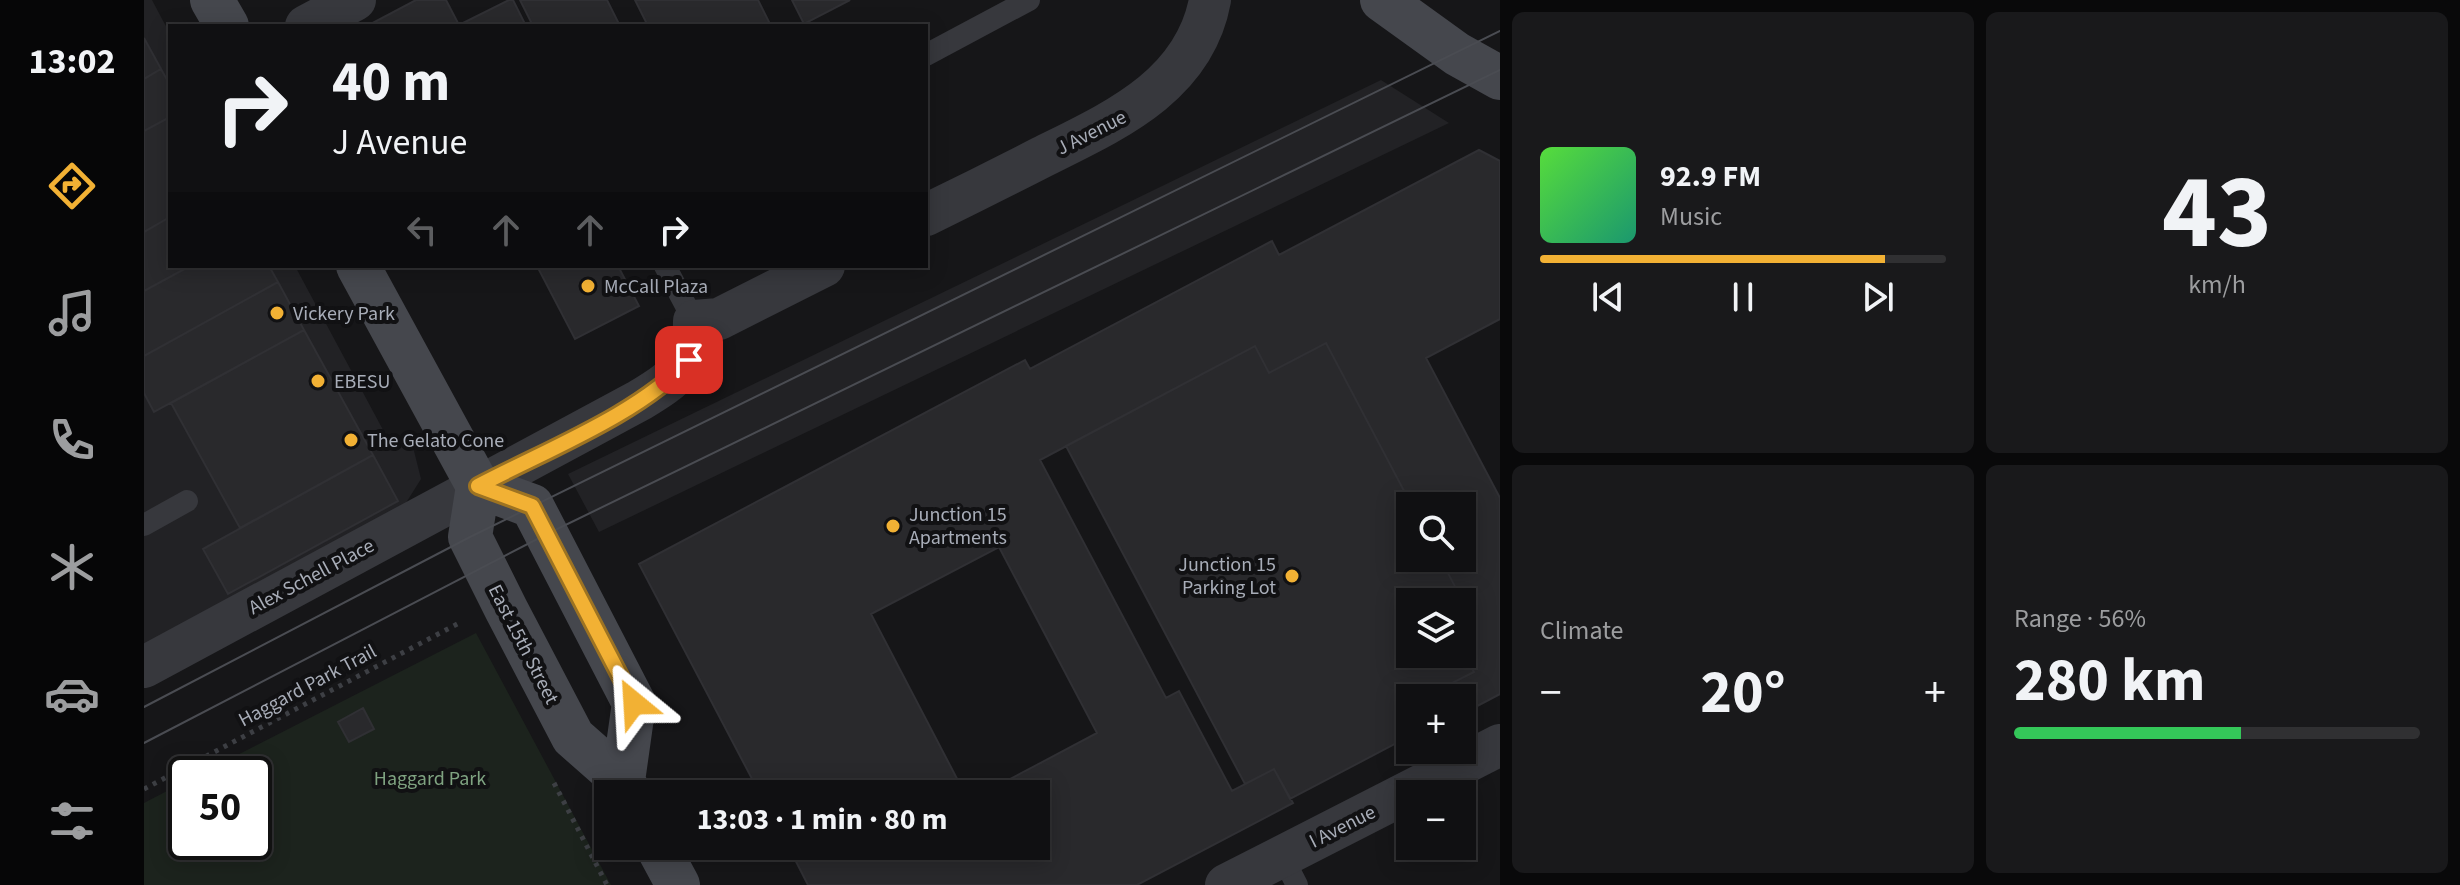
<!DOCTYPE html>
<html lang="en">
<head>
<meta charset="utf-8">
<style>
	:root { --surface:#101012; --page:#19191b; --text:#f1f3f6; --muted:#9c9d9f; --line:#303032; --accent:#f2b134 }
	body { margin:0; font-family:"Source Sans 3",sans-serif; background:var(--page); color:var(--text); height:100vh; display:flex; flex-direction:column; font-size:30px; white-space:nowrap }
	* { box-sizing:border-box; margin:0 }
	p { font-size:26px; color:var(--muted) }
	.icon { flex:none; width:44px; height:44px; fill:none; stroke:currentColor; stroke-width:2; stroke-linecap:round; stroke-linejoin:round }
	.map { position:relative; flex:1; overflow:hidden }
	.side { display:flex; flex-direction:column; gap:12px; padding:12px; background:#09090a; width:960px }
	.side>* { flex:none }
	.hud { position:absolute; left:24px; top:24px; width:760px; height:244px; border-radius:0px; box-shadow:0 4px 20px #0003,0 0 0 2px var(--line); background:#101012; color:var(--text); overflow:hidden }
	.fabs { position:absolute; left:1252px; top:492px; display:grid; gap:16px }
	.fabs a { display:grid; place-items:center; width:80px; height:80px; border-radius:0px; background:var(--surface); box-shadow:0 4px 20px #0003,0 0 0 2px var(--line); font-size:40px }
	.speed { position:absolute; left:24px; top:756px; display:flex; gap:16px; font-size:40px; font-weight:700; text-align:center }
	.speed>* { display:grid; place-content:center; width:104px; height:104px; border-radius:50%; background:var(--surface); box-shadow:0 4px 20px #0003,0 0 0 2px var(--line); line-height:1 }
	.speed .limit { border:4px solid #111; border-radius:12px; background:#fff; color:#111 }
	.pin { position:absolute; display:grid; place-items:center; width:68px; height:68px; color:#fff; margin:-34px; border-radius:16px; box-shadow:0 4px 12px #0006 }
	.me { position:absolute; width:88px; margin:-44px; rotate:333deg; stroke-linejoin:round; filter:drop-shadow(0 0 6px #0008) }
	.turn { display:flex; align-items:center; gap:28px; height:168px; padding:0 32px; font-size:36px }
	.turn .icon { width:104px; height:104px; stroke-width:2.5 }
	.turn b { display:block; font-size:56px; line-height:68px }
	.lanes { display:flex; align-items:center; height:76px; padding:0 32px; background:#0003; justify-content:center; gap:40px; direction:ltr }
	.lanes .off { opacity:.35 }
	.big { font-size:60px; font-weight:700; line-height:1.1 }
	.side .card { flex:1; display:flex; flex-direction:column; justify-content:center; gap:12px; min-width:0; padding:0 28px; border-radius:12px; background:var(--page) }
	.side .dial { align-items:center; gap:0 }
	.dial b { font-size:104px; line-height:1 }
	.song { display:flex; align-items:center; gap:24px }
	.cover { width:96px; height:96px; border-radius:12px; background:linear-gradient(135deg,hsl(110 70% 55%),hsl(160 70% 35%)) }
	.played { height:8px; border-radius:4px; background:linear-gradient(90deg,var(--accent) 85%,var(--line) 85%) }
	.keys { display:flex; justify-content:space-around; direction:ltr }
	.heat { display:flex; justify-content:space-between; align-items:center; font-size:44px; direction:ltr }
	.charge { height:12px; border-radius:6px; background:linear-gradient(90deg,#34c759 56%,var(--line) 0) }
	.side .tiles { flex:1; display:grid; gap:12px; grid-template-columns:repeat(2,1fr) }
	.trip { position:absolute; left:450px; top:780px; width:456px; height:80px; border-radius:0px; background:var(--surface); box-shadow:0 4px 20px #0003,0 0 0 2px var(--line); font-weight:700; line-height:80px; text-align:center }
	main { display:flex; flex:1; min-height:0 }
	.tabs { display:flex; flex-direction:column; width:144px; justify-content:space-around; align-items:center; background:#060607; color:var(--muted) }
	.tabs .icon { width:56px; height:56px }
	.tabs .selected { color:var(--accent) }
	.tabs b { font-size:36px; color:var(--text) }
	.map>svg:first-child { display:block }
	.built { fill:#222225 }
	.green { fill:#1c231d }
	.building { fill:#29292c; stroke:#303034; stroke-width:2 }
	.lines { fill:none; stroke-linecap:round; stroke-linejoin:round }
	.path { stroke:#3d3f44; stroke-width:5; stroke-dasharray:4 6; stroke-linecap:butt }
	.lane { stroke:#37383d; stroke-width:22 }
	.street { stroke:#37383d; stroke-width:42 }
	.secondary { stroke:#45474d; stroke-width:44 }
	.tram { stroke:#4a4c52; stroke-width:2 }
	.route-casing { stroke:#9d7322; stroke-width:20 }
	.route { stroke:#f2b134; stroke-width:14 }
	.poi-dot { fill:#f2b134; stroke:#111113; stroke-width:3 }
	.labels { text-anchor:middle; stroke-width:8; stroke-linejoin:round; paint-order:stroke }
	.street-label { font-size:20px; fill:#a8adb8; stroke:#111113 }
	.poi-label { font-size:20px; fill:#a8adb8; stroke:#111113; text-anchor:start }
	.park-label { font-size:20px; fill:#7fa381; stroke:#111113 }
</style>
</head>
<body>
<main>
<nav class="tabs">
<b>13:02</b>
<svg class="icon selected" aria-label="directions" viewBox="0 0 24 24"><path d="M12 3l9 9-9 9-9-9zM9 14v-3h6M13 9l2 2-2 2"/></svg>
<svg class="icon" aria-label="music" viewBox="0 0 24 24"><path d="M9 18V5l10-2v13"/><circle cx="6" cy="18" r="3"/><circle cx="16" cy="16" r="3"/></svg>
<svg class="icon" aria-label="phone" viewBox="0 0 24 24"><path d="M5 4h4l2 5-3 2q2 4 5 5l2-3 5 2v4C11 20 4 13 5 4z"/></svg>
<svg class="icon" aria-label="climate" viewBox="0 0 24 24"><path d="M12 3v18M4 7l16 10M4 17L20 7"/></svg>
<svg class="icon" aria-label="car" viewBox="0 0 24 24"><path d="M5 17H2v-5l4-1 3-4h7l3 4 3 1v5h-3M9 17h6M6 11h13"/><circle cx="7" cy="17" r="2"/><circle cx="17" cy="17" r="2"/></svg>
<svg class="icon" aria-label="filters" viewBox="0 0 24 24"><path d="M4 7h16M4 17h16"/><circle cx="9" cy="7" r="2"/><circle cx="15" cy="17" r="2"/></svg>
</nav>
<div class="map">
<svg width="1356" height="885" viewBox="0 0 1356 885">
	<rect width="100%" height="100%" fill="#161618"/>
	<path class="built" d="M 0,0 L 8,0 L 26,34 L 26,266 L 151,266 L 245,441 L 269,447 L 277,479 L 260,506 L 0,648 Z
		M 1237,80 L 1305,123 L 455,532 L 424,474 Z"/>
	<path class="green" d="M 332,633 L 467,885 L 0,885 L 0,803 L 42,781 L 42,842 L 110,842 L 110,774 L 56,774 Z"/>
	<path class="building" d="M 272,0 L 302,0 L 315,25 L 223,26 Z
		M 365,0 L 369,0 L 382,26 L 313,26 Z
		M 376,0 L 463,0 L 476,26 L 389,26 Z
		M 491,0 L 614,0 L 627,26 L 504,26 Z
		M 648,0 L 706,0 L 660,24 Z
		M 0,38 L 17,69 L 0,79 Z
		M 17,69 L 26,85 L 26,117 L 0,131 L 0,79 Z
		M 26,117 L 26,217 L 0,232 L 0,131 Z
		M 1335,150 L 1356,161 L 1356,319 L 1282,358 L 1356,498 L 1356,694 L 1318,714 L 1318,698 L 1291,698 L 1288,693 L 1330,672 L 1318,650 L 1318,602 L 1301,602 L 1315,594 L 1296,558 L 1318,558 L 1318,506 L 1268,506 L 1182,343 L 1125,373 L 1111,346 L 896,460 L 1022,698 L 1035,691 L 1088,791 L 1130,769 L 1149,803 L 993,885 L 664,885 L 644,846 L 892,846 L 892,794 L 838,794 L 953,733 L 855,547 L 727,614 L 821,794 L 616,794 L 495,564 L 881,360 L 886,369 L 1128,241 L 1135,255 Z
		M 26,217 L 26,266 L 46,266 L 0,291 L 0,232 Z
		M 46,266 L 125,266 L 134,282 L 0,356 L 0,291 Z
		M 393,266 L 474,266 L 495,306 L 431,339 Z
		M 134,282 L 160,330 L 10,412 L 0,393 L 0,356 Z
		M 160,330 L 229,455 L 96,528 L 27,403 Z
		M 1182,343 L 1268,506 L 1266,558 L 1296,558 L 1315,594 L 1301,602 L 1266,602 L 1266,654 L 1318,654 L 1318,650 L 1330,672 L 1288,693 L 1291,698 L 1266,698 L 1266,736 L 1146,799 L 1130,769 L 1101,784 L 922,446 L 1111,346 L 1125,373 Z
		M 229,455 L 254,501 L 84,594 L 59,549 Z
		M 219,708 L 230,729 L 205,742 L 194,722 Z"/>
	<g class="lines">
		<path class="path" d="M 410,783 L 463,885
			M 0,789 L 317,622"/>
		<path class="lane" d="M 782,55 L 885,0
			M 521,266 L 550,321
			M 0,525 L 43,501
			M 1138,856 L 1153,885"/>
		<path class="street" d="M 162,26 L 211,0
			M 782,215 C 821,196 859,177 898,157 C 968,122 1050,87 1066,0
			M 0,667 L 496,400 C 532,378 550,366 550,321 L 575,319 L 680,266
			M 1082,885 L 1356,745"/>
		<path class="secondary" d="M 68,0 L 83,26
			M 1238,0 L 1313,54 L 1356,78
			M 214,266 L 334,486 L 326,537 L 362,609 L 429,737 L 479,781 L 486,794
			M 334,486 L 388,506 L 490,703 L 479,781
			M 513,846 L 534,885"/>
		<path class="tram" d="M 0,707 L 326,537 L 1356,31
			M 0,743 L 403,534 L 1356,70"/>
	</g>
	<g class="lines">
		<g class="route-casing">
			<path id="route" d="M 490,703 L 388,506 L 334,486 C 400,451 496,414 545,360"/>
		</g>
		<use href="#route" class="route"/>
	</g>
	<g class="poi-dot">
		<circle cx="444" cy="286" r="8"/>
		<circle cx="133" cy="313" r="8"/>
		<circle cx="174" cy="381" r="8"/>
		<circle cx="207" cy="440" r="8"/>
		<circle cx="749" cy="526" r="8"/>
		<circle cx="1148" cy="576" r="8"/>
	</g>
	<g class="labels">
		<g class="street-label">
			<text transform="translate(947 132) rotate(-27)" y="7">J Avenue</text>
			<text transform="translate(167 576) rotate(-28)" y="7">Alex Schell Place</text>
			<text transform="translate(380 644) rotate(63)" y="7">East 15th Street</text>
			<text transform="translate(163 685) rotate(-28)" y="7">Haggard Park Trail</text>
			<text transform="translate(1198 826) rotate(-27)" y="7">I Avenue</text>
		</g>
		<g class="poi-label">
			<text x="460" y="293">McCall Plaza</text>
			<text x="149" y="320">Vickery Park</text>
			<text x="190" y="388">EBESU</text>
			<text x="223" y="447">The Gelato Cone</text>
			<text x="765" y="521">Junction 15<tspan x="765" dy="23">Apartments</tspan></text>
			<text x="1132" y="571" text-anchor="end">Junction 15<tspan x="1132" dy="23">Parking Lot</tspan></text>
		</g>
		<g class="park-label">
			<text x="286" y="785">Haggard Park</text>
		</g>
	</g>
</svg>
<div class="fabs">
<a><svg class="icon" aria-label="search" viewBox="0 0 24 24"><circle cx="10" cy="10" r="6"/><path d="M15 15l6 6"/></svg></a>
<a><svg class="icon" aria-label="layers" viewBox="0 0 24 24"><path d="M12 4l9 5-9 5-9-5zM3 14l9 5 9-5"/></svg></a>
<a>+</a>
<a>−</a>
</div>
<div class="speed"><div class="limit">50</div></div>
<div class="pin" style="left:545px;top:360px;background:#d93025"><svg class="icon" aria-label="arrive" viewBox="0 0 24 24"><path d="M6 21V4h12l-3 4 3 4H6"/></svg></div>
<svg class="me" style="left:490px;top:703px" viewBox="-20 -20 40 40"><path d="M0-17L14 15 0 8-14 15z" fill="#f2b134" stroke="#fff" stroke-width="4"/></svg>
<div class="trip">13:03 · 1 min · 80 m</div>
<div class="hud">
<div class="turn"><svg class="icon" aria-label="right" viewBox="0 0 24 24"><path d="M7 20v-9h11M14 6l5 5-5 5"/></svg><div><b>40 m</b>J Avenue</div></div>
<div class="lanes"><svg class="icon off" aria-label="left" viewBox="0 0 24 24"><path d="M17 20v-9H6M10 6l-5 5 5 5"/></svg><svg class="icon off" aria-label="ahead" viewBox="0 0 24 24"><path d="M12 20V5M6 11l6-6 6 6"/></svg><svg class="icon off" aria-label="ahead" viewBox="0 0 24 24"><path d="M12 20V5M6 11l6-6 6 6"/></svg><svg class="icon" aria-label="right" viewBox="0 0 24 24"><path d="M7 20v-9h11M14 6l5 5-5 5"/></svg></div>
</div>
</div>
<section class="side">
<div class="tiles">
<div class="card">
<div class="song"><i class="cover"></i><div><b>92.9 FM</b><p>Music</p></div></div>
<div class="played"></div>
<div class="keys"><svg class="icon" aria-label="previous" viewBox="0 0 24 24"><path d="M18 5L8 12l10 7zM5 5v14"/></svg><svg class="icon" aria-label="pause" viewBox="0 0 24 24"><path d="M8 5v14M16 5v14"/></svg><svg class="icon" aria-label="next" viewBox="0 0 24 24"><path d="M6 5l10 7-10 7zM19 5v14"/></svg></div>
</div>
<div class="card dial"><b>43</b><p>km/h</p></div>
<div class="card"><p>Climate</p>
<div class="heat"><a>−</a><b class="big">20°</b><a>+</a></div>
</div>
<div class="card"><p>Range · 56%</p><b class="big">280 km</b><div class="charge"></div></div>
</div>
</section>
</main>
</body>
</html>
